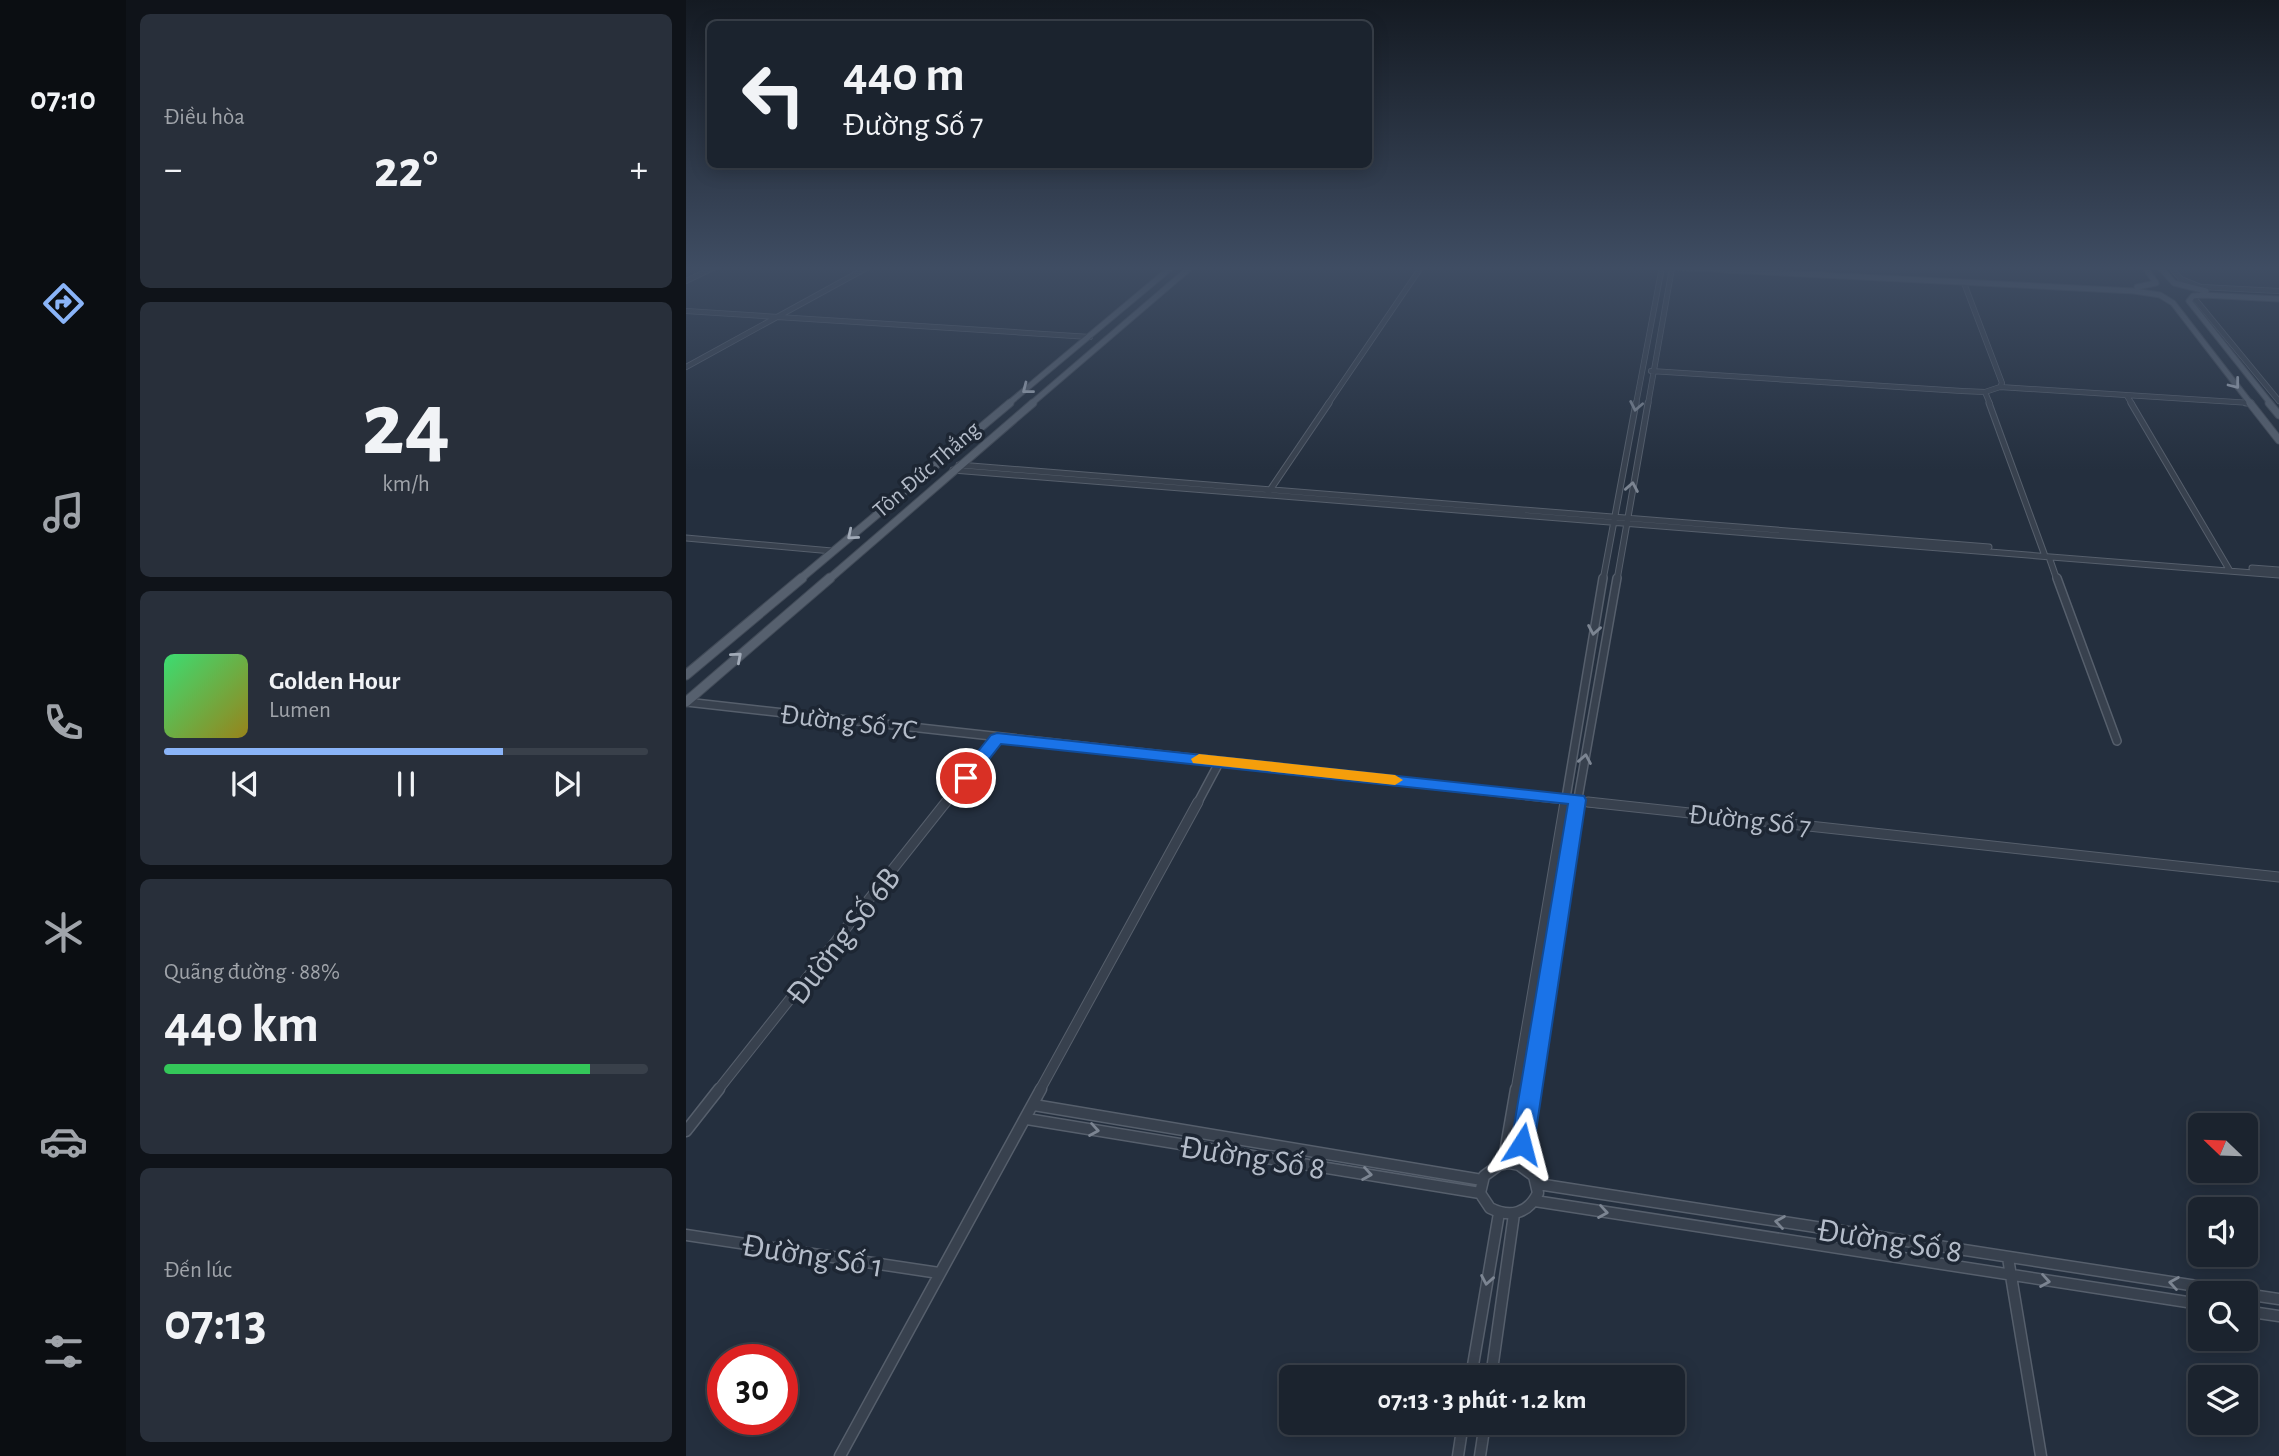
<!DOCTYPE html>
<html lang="vi">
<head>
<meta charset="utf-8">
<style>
	:root { --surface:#1b232e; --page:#282f3a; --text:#f1f3f6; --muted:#a0a4aa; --line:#39404a; --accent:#8ab4f8 }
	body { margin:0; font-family:"Alegreya Sans",sans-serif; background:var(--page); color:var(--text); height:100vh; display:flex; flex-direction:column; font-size:26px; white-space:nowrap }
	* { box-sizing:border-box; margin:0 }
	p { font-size:23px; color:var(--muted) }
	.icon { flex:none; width:38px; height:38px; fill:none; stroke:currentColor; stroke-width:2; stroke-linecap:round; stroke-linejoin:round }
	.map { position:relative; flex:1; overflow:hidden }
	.details { display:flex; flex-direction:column; gap:14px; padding:14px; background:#0f1319; width:560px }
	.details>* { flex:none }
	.top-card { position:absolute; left:21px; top:21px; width:665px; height:147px; border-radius:10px; box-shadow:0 4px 18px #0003,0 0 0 2px var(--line); background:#1b232e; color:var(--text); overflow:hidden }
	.needle { width:46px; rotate:293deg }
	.fabs { position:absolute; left:1502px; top:1113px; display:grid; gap:14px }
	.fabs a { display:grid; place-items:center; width:70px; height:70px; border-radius:10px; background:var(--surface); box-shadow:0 4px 18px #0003,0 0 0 2px var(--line); font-size:35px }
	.speed { position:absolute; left:21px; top:1344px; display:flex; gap:14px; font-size:35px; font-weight:700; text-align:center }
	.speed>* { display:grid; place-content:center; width:91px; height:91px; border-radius:50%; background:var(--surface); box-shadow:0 4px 18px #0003,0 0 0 2px var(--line); line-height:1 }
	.speed .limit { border:10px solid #d22; background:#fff; color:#111 }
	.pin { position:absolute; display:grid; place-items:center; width:60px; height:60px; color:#fff; margin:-30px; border:4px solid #fff; border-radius:50%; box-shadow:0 2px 7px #0007 }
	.me { position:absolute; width:77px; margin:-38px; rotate:9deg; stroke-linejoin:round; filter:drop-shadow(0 0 5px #0008) }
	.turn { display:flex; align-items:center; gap:24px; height:147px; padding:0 21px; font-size:32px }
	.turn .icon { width:91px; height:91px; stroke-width:2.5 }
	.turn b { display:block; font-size:49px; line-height:60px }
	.big { font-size:52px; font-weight:600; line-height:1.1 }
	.details .tile { flex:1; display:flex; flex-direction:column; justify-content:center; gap:10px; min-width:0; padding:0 24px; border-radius:10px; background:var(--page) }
	.details .dial { align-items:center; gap:0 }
	.dial b { font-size:91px; line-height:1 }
	.song { display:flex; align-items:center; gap:21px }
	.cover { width:84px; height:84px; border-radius:10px; background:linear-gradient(135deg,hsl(140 70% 55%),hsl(50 70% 35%)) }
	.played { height:7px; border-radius:4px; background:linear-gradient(90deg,var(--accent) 70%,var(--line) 70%) }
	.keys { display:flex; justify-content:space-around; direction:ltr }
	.heat { display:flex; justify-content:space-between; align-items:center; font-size:38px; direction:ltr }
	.charge { height:10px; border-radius:5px; background:linear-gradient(90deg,#34c759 88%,var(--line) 0) }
	.trip { position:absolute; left:593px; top:1365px; width:406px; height:70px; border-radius:10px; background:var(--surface); box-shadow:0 4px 18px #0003,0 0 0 2px var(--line); font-weight:600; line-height:70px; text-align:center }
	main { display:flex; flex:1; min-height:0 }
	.tabs { display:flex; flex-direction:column; width:126px; justify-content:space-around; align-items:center; background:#0b0e12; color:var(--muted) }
	.tabs .icon { width:49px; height:49px }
	.tabs .active { color:var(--accent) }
	.tabs b { font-size:32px; color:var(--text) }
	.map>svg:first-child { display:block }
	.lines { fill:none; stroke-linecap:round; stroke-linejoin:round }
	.minor-far4-casing { stroke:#565f6c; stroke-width:6 }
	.minor-far3-casing { stroke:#565f6c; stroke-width:7 }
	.minor-far2-casing { stroke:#565f6c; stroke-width:10 }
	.minor-far1-casing { stroke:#565f6c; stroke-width:11 }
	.minor-casing { stroke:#565f6c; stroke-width:13 }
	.major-far2-casing { stroke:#414a57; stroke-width:7 }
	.major-far1-casing { stroke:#414a57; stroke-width:9 }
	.major-casing { stroke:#414a57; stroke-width:11 }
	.minor-far4 { stroke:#38414e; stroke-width:4.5 }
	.minor-far3 { stroke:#38414e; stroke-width:5 }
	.minor-far2 { stroke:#38414e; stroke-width:7 }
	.minor-far1 { stroke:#38414e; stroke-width:9 }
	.minor { stroke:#38414e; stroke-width:10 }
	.major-far2 { stroke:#56606e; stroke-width:5 }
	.major-far1 { stroke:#56606e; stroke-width:7 }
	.major { stroke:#56606e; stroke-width:9 }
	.oneway { stroke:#a1aab7 }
	.oneway2 { stroke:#7c8592 }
	.route { fill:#1a73e8; stroke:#114b97; stroke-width:2 }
	.slow { fill:#f59e0b }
	.labels { text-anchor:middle; stroke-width:7; stroke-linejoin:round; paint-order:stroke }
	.far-street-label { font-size:23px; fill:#b4bcc9; stroke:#1d2633 }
	.street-label { font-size:28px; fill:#b4bcc9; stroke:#1d2633 }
	.near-street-label { font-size:33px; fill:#b4bcc9; stroke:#1d2633 }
</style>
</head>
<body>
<main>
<nav class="tabs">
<b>07:10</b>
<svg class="icon active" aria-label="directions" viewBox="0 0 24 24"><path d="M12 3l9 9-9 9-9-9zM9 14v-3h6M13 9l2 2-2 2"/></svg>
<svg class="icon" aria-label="music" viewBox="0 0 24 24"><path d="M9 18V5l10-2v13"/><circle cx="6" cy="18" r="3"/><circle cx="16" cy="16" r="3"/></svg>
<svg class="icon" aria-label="phone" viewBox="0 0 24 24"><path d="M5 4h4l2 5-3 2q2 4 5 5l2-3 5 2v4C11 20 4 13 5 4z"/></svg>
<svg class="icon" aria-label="climate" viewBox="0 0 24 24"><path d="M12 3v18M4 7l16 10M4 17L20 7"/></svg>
<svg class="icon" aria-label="car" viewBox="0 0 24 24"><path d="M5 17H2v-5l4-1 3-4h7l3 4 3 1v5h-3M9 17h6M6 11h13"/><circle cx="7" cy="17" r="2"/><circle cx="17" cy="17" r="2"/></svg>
<svg class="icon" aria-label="filters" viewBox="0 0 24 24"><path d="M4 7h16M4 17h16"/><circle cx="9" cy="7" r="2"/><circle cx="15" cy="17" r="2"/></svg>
</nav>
<section class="details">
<div class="tile"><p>Điều hòa</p>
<div class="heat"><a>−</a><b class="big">22°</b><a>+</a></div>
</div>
<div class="tile dial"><b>24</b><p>km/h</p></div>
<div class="tile">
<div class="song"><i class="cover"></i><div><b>Golden Hour</b><p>Lumen</p></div></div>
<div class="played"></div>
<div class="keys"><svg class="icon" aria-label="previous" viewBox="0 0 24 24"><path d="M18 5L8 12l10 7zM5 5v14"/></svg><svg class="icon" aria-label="pause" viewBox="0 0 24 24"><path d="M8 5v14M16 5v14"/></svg><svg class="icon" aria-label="next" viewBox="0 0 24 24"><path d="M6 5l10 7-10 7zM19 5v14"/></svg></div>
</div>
<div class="tile"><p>Quãng đường · 88%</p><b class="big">440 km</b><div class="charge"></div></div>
<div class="tile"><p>Đến lúc</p><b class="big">07:13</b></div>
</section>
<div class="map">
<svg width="1593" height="1456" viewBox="0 0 1593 1456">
	<rect width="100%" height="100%" fill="#242f3e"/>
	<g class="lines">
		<g class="minor-far4-casing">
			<path id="minor-far4" d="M 1483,266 L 1495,279 L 1515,287 L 1593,291
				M 0,281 L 31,266
				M 1278,283 L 1316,383 L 1314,387
				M 1509,299 L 1593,401
				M 0,311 L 404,337
				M 0,367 L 184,266
				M 965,371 L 1276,391 L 1299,392 L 1314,387 L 1565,403
				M 1299,392 L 1304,404
				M 1441,396 L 1446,404
				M 642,404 L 736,266
				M 950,404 L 976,267
				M 962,404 L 986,268"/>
		</g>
		<g class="minor-far3-casing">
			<path id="minor-far3" d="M 1303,403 L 1359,556
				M 1445,403 L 1544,571
				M 1560,403 L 1565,403
				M 273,465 L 1303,547
				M 267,470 L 1593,575
				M 582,493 L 643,403
				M 0,538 L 146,551
				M 1363,557 L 1371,580
				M 1566,568 L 1593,570
				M 917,580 L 950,403
				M 931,580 L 962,403"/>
		</g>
		<g class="minor-far2-casing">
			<path id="minor-far2" d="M 1371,578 L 1431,741
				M 0,702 L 918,804
				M 259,804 L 311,738
				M 511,804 L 534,761
				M 879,804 L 917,578
				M 891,804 L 931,578"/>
		</g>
		<g class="minor-far1-casing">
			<path id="minor-far1" d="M 902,802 L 1593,877
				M 32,1090 L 260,802
				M 354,1090 L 512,802
				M 830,1090 L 879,802
				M 845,1090 L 892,802"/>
		</g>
		<g class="minor-casing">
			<path id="minor" d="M 348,1105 L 796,1180
				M 341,1119 L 794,1193
				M 0,1131 L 33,1089
				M 823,1163 L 833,1165 L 848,1176 L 852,1193 C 842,1214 824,1218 804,1208 L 794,1193 L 798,1176 L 813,1165 Z
				M 817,1164 L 830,1089
				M 833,1165 L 845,1089
				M 852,1184 L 1556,1293
				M 849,1201 L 1514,1304
				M 0,1235 L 253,1273
				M 1322,1258 L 1355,1456
				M 1559,1294 L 1593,1299
				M 1559,1311 L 1593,1316
				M 785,1377 L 813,1213
				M 805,1377 L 828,1214
				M 154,1456 L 355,1089
				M 772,1456 L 777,1423
				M 794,1456 L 799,1423"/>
		</g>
		<g class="major-far2-casing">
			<path id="major-far2" d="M 963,266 L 1448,291 L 1474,295 L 1487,303 L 1565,404
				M 1473,266 L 1488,283 L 1520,291
				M 1451,287 L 1470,283 L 1458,266
				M 322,404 L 487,266
				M 345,404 L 506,266
				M 1585,404 L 1503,301 L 1507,296 L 1517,295 L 1593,299"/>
		</g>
		<g class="major-far1-casing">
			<path id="major-far1" d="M 1564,403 L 1593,440
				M 1583,403 L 1593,415
				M 113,580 L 324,403
				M 142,580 L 347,403"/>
		</g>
		<g class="major-casing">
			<path id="major" d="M 0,675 L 116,578
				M 0,702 L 144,578"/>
		</g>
		<use href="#minor-far4" class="minor-far4"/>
		<use href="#minor-far3" class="minor-far3"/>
		<use href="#minor-far2" class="minor-far2"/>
		<use href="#minor-far1" class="minor-far1"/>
		<use href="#minor" class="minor"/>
		<use href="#major-far2" class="major-far2"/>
		<use href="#major-far1" class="major-far1"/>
		<use href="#major" class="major"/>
	</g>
	<defs><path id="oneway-chevron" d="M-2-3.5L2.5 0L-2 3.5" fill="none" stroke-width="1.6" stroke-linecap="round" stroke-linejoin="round" transform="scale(1.75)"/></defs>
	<g class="oneway">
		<use href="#oneway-chevron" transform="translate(1549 384) rotate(52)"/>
		<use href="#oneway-chevron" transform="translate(341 389) rotate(142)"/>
		<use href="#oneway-chevron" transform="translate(166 535) rotate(140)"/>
		<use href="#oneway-chevron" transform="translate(51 657) rotate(-41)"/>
	</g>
	<g class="oneway2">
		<use href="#oneway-chevron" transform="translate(950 406) rotate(101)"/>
		<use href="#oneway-chevron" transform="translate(946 487) rotate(-80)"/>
		<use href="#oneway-chevron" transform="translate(908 630) rotate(100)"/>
		<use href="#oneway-chevron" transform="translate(899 759) rotate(-80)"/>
		<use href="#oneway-chevron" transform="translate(408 1130) rotate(9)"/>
		<use href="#oneway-chevron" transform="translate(681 1174) rotate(9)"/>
		<use href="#oneway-chevron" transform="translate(917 1212) rotate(9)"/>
		<use href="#oneway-chevron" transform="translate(1094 1222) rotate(-171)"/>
		<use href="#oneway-chevron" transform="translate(801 1280) rotate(100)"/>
		<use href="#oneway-chevron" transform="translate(1359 1281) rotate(9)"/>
		<use href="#oneway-chevron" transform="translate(1488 1283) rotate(-171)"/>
	</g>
	<linearGradient id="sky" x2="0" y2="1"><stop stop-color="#141a22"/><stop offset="0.57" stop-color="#3f4d63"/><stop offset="1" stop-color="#3f4d63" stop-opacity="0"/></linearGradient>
	<rect width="1593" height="470" fill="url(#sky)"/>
	<path class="route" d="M 311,733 L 898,796 L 900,800 L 848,1144 L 845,1150 L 836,1153 L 828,1150 L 825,1144 L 882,804 L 315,744 L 286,781 L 274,781 L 272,778 L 274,774 L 305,735 Z"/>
	<path class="slow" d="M 513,754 L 709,775 L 717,780 L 709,785 L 507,763 L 505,759 Z"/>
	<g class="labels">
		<g class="far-street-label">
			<text transform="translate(240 469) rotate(-41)" y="8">Tôn Đức Thắng</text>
		</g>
		<g class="street-label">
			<text transform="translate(163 721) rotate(7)" y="10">Đường Số 7C</text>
			<text transform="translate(1064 819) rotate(6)" y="10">Đường Số 7</text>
		</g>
		<g class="near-street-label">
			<text transform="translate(156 935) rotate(-52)" y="12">Đường Số 6B</text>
			<text transform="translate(567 1156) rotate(9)" y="12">Đường Số 8</text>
			<text transform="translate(1204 1239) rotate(9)" y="12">Đường Số 8</text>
			<text transform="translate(127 1254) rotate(9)" y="12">Đường Số 1</text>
		</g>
	</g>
</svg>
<div class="fabs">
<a><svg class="needle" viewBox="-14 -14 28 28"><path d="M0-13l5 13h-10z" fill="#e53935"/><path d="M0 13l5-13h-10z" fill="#a0a4aa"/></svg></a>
<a><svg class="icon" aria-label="sound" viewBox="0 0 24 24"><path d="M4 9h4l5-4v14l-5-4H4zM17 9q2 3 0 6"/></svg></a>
<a><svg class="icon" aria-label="search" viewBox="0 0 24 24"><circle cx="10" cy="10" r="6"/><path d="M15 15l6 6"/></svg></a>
<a><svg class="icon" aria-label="layers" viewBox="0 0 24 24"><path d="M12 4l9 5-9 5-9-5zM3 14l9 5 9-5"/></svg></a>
</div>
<div class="speed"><div class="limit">30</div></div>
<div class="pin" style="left:280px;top:778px;background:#d93025"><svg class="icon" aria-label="arrive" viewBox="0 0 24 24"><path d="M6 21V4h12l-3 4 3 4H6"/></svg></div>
<svg class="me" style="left:836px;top:1144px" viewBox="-20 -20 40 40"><path d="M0-17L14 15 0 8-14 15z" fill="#1a73e8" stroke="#fff" stroke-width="4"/></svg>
<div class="trip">07:13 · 3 phút · 1.2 km</div>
<div class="top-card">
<div class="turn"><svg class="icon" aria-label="left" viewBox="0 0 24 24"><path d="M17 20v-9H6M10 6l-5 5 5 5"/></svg><div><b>440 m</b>Đường Số 7</div></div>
</div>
</div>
</main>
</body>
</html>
